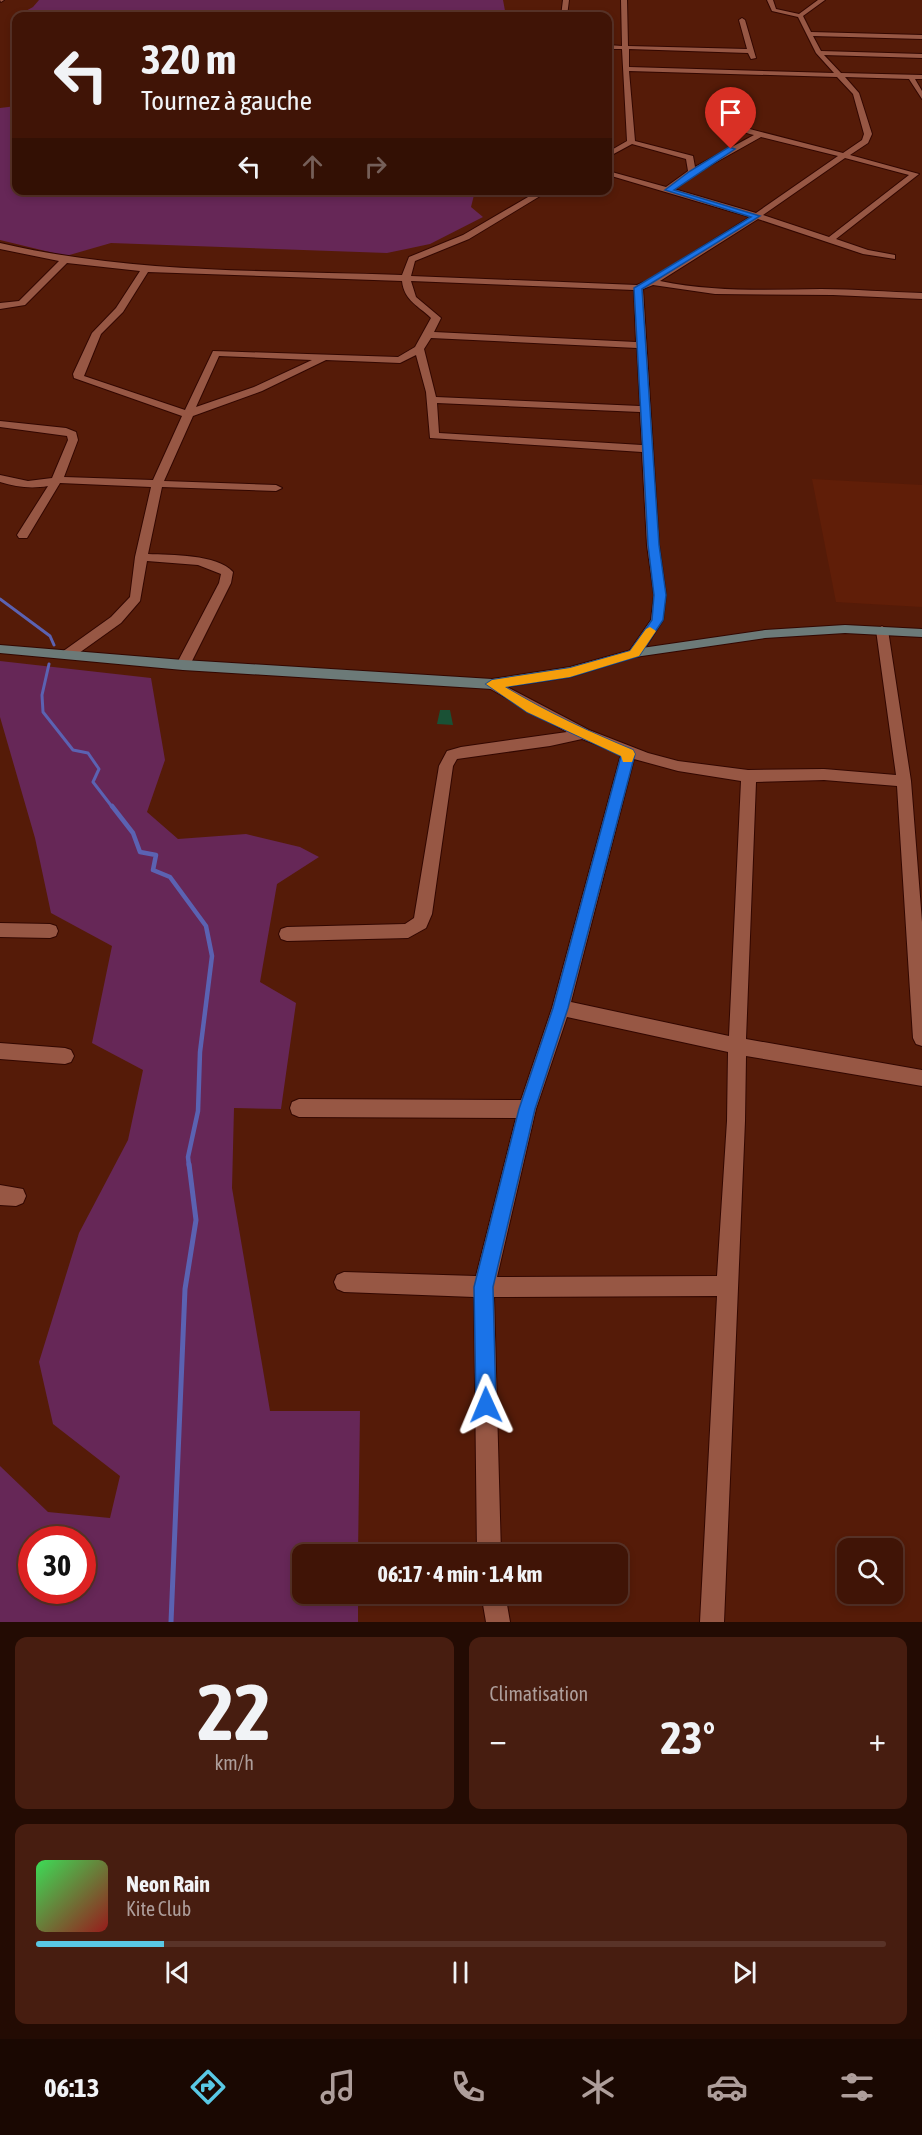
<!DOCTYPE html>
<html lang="fr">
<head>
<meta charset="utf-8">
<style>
	:root { --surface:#401406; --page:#471d10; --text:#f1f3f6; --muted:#ae9e9b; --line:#593328; --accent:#59c8e5 }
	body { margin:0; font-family:"Asap Condensed",sans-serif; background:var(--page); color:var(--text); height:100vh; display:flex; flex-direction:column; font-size:22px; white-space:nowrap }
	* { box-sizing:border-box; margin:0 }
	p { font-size:20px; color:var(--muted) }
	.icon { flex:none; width:33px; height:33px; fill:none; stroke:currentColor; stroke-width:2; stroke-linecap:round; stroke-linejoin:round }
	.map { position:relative; height:1622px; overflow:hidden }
	.side { display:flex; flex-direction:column; gap:15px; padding:15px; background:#230b03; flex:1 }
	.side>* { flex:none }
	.hud { position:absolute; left:12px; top:12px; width:600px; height:183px; border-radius:12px; box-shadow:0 3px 9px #0003,0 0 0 2px var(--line); background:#401406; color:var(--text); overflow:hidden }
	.controls { position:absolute; left:837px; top:1538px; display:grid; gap:12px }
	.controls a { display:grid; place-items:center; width:66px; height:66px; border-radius:12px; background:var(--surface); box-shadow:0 3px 9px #0003,0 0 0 2px var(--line); font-size:30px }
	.speed { position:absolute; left:18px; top:1526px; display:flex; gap:12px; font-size:30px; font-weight:700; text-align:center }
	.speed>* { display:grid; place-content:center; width:78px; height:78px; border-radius:50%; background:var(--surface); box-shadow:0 3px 9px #0003,0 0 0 2px var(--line); line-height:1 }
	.speed .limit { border:9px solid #d22; background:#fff; color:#111 }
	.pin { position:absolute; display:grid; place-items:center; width:51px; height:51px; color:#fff; margin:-62px -26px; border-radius:50% 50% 50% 0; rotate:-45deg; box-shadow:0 0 6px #0007 }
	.pin .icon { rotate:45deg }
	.me { position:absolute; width:66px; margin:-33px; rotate:359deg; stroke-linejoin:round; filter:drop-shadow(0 0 4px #0008) }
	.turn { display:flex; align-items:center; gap:21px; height:126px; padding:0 30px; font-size:27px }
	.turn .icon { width:78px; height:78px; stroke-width:2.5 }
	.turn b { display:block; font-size:42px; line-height:51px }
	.lanes { display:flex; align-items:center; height:57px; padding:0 30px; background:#0003; justify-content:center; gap:30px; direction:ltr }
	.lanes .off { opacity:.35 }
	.big { font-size:45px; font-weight:700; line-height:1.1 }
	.side .card { flex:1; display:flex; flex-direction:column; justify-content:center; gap:9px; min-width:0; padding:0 21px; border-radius:12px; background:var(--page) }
	.side .dial { align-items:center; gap:0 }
	.dial b { font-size:78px; line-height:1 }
	.song { display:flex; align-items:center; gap:18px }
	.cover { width:72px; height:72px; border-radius:9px; background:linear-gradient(135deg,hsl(130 70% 55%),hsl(0 70% 35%)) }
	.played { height:6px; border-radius:3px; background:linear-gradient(90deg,var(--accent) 15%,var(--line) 15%) }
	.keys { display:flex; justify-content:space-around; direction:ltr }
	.heat { display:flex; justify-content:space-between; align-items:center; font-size:33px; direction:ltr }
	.side .tiles { flex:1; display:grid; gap:15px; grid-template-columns:1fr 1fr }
	.card:last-child { grid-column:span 2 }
	.trip { position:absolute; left:292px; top:1544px; width:336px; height:60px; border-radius:12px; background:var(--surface); box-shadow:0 3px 9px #0003,0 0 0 2px var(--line); font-weight:700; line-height:60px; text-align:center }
	.tabs { display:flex; height:96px; justify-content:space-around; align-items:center; background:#1a0802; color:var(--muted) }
	.tabs .icon { width:42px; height:42px }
	.tabs .on { color:var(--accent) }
	.tabs b { font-size:27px; color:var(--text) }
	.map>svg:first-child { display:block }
	.built { fill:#601e08 }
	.green { fill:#662757; fill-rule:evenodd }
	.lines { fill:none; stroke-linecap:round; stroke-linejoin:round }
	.stream-far2 { stroke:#5b62b2; stroke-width:3 }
	.stream-far1 { stroke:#5b62b2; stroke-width:4.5 }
	.stream { stroke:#5b62b2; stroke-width:5 }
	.building { fill:#1a5135 }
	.minor-casing { stroke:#320700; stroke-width:2 }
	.secondary-casing { stroke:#320700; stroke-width:2 }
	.minor { fill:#975744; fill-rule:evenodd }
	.secondary { fill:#6c7a78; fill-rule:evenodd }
	.route { fill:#1a73e8; stroke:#114b97; stroke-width:1.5 }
	.slow { fill:#f59e0b }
</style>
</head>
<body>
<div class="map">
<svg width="922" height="1622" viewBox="0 0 922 1622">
	<rect width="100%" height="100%" fill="#551b08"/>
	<path class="built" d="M 812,479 L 922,485 L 922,607 L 836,602 Z"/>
	<path class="green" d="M 39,0 L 503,0 L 506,16 L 15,17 L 33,7 Z
		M 16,106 L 16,190 L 475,191 L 471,207 L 483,217 L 430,244 L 387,253 L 111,243 L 66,256 L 0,240 L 0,108 Z
		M 0,661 L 151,678 L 165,760 L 147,812 L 178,839 L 246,834 L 300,847 L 319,857 L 277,884 L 260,982 L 296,1003 L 281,1109 L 234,1108 L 232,1188 L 270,1411 L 360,1411 L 358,1554 L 303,1554 L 303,1593 L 358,1593 L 358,1622 L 0,1622 L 0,1466 L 48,1512 L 110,1518 L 120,1476 L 53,1424 L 39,1362 L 79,1233 L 128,1140 L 143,1070 L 92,1043 L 112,946 L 51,913 L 35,838 L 0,717 ZM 32,1539 L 82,1539 L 82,1590 L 32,1590 Z"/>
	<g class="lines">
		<path class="stream-far2" d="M 0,599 L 50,636 L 54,645
			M 49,664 L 42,695 L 43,712 L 73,750 L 88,753 L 99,769 L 93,782 L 113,808"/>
		<path class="stream-far1" d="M 112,806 L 133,833 L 140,852 L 156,855 L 153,870 L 170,877 L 206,926 L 212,956 L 200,1052 L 198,1111 L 188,1157 L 189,1166"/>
		<path class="stream" d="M 171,1622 L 185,1289 L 196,1220 L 189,1164"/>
	</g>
	<path class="building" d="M 440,710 L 450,710 L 453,725 L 437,724 Z"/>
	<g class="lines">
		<g class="minor-casing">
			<path id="minor" d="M 0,0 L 4,0 L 1,2 Z
				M 563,0 L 569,0 L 567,16 L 561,16 Z
				M 621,0 L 627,0 L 628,46 L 747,49 L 739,20 L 742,18 L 745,20 L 756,58 L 751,59 L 748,53 L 629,49 L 629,67 L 834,73 L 816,53 L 798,17 L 772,11 L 767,0 L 773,0 L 776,9 L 799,14 L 818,0 L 825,0 L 803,16 L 811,32 L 922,35 L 922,39 L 813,36 L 821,51 L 922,54 L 922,58 L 824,55 L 841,73 L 922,75 L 922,79 L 915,79 L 922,91 L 922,99 L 909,79 L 845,77 L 859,93 L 872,134 L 868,143 L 850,155 L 919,174 L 836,239 L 868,250 L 895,255 L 895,259 L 863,254 L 758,219 L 660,281 C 713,292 767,290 821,289 C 854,289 888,292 922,293 L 922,299 L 833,295 L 715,294 L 653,285 L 643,289 L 659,545 L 666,595 L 663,620 L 640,656 L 635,657 L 628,653 L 651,620 L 654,595 L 647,545 L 642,452 L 430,438 L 426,392 L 416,355 L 400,363 L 326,360 L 262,391 L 193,416 L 164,481 L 276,485 L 282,488 L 276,491 L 162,487 L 148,554 C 171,555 217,554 233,572 L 231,583 L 190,665 L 183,670 L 176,665 L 219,583 L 221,574 L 198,565 L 147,561 L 140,601 L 121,623 L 72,658 L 62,658 L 60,655 L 62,652 L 111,617 L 130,597 L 135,557 L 151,487 L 60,483 L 27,538 L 19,538 L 17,535 L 48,486 C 31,489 16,487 0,482 L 0,475 L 28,481 L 52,478 L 68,440 L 67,436 L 0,427 L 0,421 L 66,428 L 76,432 L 78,440 L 64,477 L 153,480 L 182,416 L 74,378 L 73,374 L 92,333 L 116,308 L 140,271 L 67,263 L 25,305 L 0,309 L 0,303 L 19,301 L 59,261 L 0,249 L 0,243 C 132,274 267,270 402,275 L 409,257 L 463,235 L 540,190 L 550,190 L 469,239 L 415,261 L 411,276 L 637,285 L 649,280 L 750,217 L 608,175 L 608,171 L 666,187 L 688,171 L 686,159 L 632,144 L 608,157 L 608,152 L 627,141 L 622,49 L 608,49 L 608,45 L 622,46 ZM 629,71 L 837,77 L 853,94 L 864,134 L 862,140 L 843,153 L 742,127 L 728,118 L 721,103 L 718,101 L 715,103 C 724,125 731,129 754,135 L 695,167 L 693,156 L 635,141 ZM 761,137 L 838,156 L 756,213 L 674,189 L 695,174 ZM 845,158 L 909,175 L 829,237 L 763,215 ZM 148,272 L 402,281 C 404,301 419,306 431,318 L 415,347 L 398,357 L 213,351 L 185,410 L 84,376 L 101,334 L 123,312 ZM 411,281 L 634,290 L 636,342 L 434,332 L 441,318 L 416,297 ZM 431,338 L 637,348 L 640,406 L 436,397 L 424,349 ZM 219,356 L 312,360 L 254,387 L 196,407 ZM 437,403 L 640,412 L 642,445 L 439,433 Z
				M 882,626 L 888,630 L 911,781 L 922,922 L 922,1046 L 916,1044 L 913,1038 L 897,786 L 824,780 L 756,782 L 746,1039 L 922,1070 L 922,1086 L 746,1056 L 745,1121 L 724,1622 L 700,1622 L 717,1296 L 494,1297 L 501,1554 L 477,1554 L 474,1297 L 344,1292 L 337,1289 L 334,1282 L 337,1275 L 344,1272 L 476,1276 L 516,1118 L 299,1117 L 292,1114 L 290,1108 L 292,1102 L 299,1099 L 521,1100 L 552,1008 L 621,754 L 582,739 L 550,746 L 457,759 L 453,766 L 432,914 L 426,928 L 408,938 L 287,941 L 281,939 L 279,934 L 281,929 L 287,927 L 405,924 L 414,918 L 439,766 L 447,751 L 461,747 L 567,732 L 487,687 L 485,684 L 487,681 L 492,679 L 589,730 L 648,753 L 678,761 L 748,770 L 824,769 L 896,775 L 876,630 ZM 634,759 L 678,771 L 741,781 L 729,1036 L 571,1002 ZM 567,1017 L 728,1052 L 727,1121 L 717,1276 L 497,1277 L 536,1109 Z
				M 0,923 L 50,924 L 56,926 L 58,931 L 56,936 L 50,938 L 0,937 Z
				M 0,1043 L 65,1048 L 71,1050 L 74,1056 L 71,1062 L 65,1064 L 0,1059 Z
				M 0,1185 L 23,1189 L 26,1196 L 23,1203 L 16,1206 L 0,1205 Z
				M 481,1593 L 505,1593 L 510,1622 L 486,1622 Z"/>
		</g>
		<g class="secondary-casing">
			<path id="secondary" d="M 845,625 L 922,629 L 922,637 L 845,633 L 765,638 L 635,657 L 570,677 L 492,689 L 183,670 L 0,653 L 0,645 L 183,660 L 492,679 L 570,667 L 635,649 L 765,630 Z"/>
		</g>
		<use href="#minor" class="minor"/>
		<use href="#secondary" class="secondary"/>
	</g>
	<path class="route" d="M 729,147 L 735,149 L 674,190 L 760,216 L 642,289 L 659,545 L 666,595 L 663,620 L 639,656 L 570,677 L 505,687 C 546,712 589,732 633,750 L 635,754 L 568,1008 L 535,1109 L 493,1287 L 496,1405 L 493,1412 L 486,1415 L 479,1412 L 476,1405 L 474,1287 L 519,1109 L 553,1008 L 621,756 L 527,712 L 486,684 L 492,680 L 570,668 L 630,651 L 652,620 L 654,595 L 648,545 L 634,288 L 751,217 L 665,190 L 690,171 Z"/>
	<path class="slow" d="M 650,627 L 656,631 L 639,656 L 570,677 L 505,687 C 546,712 589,732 633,750 L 635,754 L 632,762 L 623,762 L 621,756 L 527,712 L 486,684 L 492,680 L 570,668 L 630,651 L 646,629 Z"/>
</svg>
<div class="controls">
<a><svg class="icon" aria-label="search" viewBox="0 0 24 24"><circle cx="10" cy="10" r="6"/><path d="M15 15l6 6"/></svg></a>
</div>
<div class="speed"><div class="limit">30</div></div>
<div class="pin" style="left:731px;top:149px;background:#d93025"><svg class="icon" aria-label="arrive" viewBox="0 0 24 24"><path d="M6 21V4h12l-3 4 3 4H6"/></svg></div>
<svg class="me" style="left:486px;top:1405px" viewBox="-20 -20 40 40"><path d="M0-17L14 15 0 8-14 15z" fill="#1a73e8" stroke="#fff" stroke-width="4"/></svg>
<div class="trip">06:17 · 4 min · 1.4 km</div>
<div class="hud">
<div class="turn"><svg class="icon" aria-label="left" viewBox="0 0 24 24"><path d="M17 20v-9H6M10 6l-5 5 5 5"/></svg><div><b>320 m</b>Tournez à gauche</div></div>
<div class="lanes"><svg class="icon" aria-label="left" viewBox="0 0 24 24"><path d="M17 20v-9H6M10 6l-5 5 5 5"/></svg><svg class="icon off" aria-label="ahead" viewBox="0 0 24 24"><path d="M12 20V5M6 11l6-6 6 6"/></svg><svg class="icon off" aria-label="right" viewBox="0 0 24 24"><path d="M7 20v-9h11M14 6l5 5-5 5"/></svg></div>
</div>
</div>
<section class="side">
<div class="tiles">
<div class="card dial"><b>22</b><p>km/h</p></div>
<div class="card"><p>Climatisation</p>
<div class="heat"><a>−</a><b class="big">23°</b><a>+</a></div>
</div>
<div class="card">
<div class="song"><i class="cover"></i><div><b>Neon Rain</b><p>Kite Club</p></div></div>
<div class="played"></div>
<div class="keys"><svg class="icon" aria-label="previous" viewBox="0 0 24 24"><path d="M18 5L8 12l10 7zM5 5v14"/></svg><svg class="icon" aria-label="pause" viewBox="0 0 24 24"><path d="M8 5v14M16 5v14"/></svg><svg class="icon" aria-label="next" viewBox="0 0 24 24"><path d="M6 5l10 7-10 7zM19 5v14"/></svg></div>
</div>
</div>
</section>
<nav class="tabs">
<b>06:13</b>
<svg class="icon on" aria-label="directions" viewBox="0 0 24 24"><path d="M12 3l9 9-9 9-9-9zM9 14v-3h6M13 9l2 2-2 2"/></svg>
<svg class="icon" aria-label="music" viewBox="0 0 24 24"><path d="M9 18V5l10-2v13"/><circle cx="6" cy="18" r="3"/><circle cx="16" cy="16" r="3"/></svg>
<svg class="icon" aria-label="phone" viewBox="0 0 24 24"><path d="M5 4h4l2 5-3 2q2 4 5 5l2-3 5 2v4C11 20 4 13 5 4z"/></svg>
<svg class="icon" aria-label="climate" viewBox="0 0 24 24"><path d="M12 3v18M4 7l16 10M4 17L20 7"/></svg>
<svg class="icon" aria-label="car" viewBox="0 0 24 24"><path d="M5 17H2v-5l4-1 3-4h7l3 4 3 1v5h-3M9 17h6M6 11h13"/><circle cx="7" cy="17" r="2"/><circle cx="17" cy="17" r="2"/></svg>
<svg class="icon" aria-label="filters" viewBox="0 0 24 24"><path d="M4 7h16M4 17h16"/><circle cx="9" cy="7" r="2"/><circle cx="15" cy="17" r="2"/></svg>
</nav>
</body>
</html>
